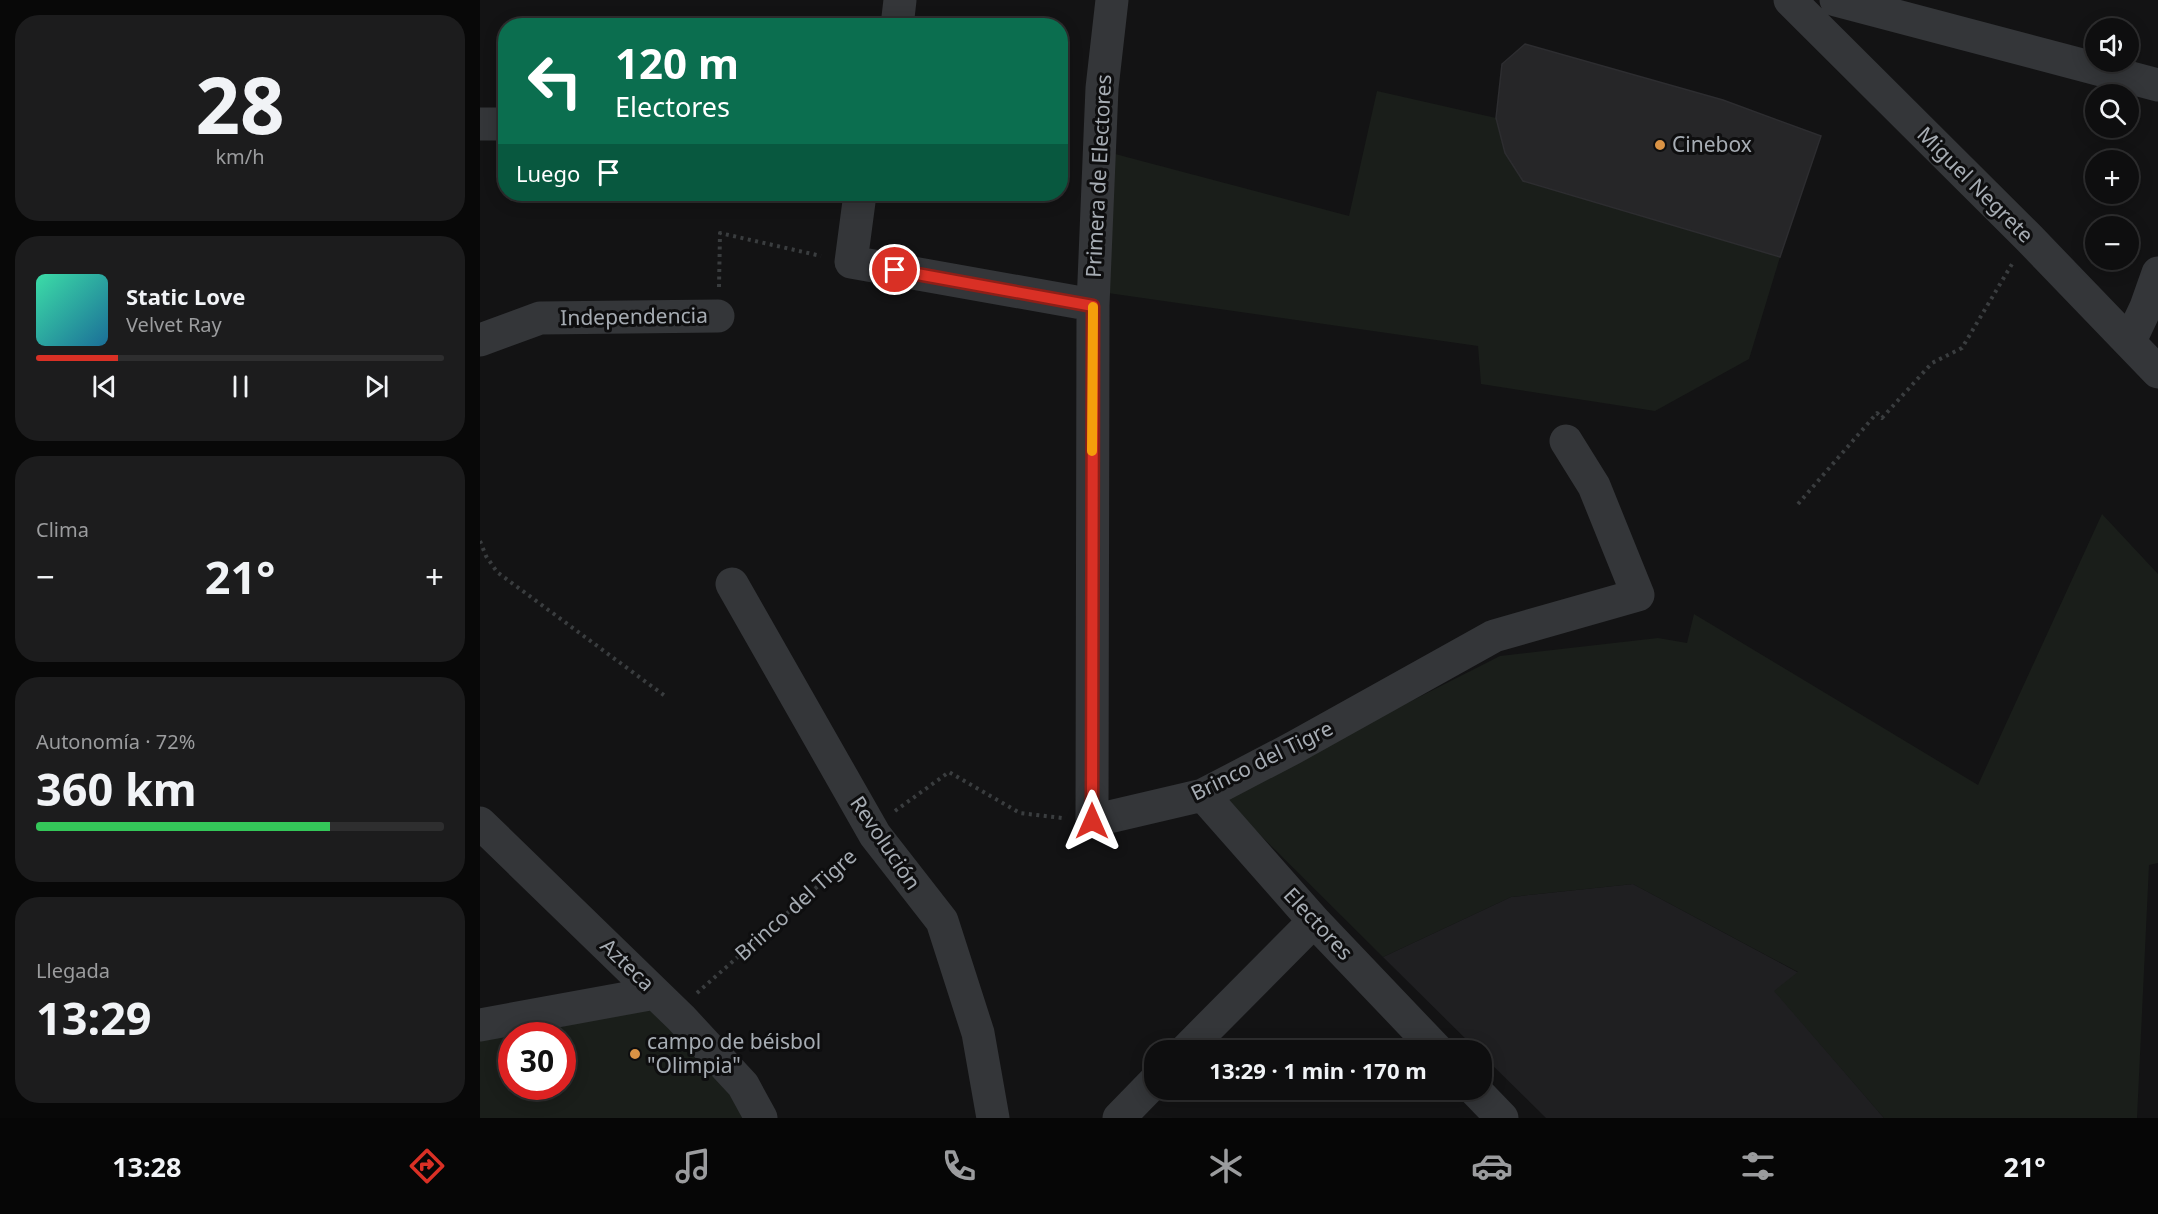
<!DOCTYPE html>
<html lang="es">
<head>
<meta charset="utf-8">
<style>
	:root { --surface:#0e0e0f; --page:#1c1c1d; --text:#f1f3f6; --muted:#9b9c9e; --line:#2e2e2f; --accent:#d93025 }
	body { margin:0; font-family:"Noto Sans",sans-serif; background:var(--page); color:var(--text); height:100vh; display:flex; flex-direction:column; font-size:22px; white-space:nowrap }
	* { box-sizing:border-box; margin:0 }
	p { font-size:20px; color:var(--muted) }
	.icon { flex:none; width:33px; height:33px; fill:none; stroke:currentColor; stroke-width:2; stroke-linecap:round; stroke-linejoin:round }
	.map { position:relative; flex:1; overflow:hidden }
	.side { display:flex; flex-direction:column; gap:15px; padding:15px; background:#080808; width:480px }
	.side>* { flex:none }
	.hud { position:absolute; left:18px; top:18px; width:570px; height:183px; border-radius:24px; box-shadow:0 3px 15px #0003,0 0 0 2px var(--line); background:#0b6e4f; color:#fff; overflow:hidden }
	.tools { position:absolute; left:1605px; top:18px; display:grid; gap:12px }
	.tools a { display:grid; place-items:center; width:54px; height:54px; border-radius:50%; background:var(--surface); box-shadow:0 3px 15px #0003,0 0 0 2px var(--line); font-size:30px }
	.speed { position:absolute; left:18px; top:1022px; display:flex; gap:12px; font-size:30px; font-weight:700; text-align:center }
	.speed>* { display:grid; place-content:center; width:78px; height:78px; border-radius:50%; background:var(--surface); box-shadow:0 3px 15px #0003,0 0 0 2px var(--line); line-height:1 }
	.speed .limit { border:9px solid #d22; background:#fff; color:#111 }
	.pin { position:absolute; display:grid; place-items:center; width:51px; height:51px; color:#fff; margin:-26px; border:3px solid #fff; border-radius:50%; box-shadow:0 2px 6px #0007 }
	.me { position:absolute; width:66px; margin:-33px; rotate:0deg; stroke-linejoin:round; filter:drop-shadow(0 0 4px #0008) }
	.turn { display:flex; align-items:center; gap:21px; height:126px; padding:0 18px; font-size:27px }
	.turn .icon { width:78px; height:78px; stroke-width:2.5 }
	.turn b { display:block; font-size:42px; line-height:51px }
	.then { display:flex; align-items:center; height:57px; padding:0 18px; background:#0003; gap:12px; font-size:22px }
	.big { font-size:45px; font-weight:700; line-height:1.1 }
	.side .widget { flex:1; display:flex; flex-direction:column; justify-content:center; gap:9px; min-width:0; padding:0 21px; border-radius:24px; background:var(--page) }
	.side .dial { align-items:center; gap:0 }
	.dial b { font-size:78px; line-height:1 }
	.song { display:flex; align-items:center; gap:18px }
	.cover { width:72px; height:72px; border-radius:9px; background:linear-gradient(135deg,hsl(160 70% 55%),hsl(200 70% 35%)) }
	.played { height:6px; border-radius:3px; background:linear-gradient(90deg,var(--accent) 20%,var(--line) 20%) }
	.keys { display:flex; justify-content:space-around; direction:ltr }
	.heat { display:flex; justify-content:space-between; align-items:center; font-size:33px; direction:ltr }
	.charge { height:9px; border-radius:4px; background:linear-gradient(90deg,#34c759 72%,var(--line) 0) }
	.trip { position:absolute; left:664px; top:1040px; width:348px; height:60px; border-radius:24px; background:var(--surface); box-shadow:0 3px 15px #0003,0 0 0 2px var(--line); font-weight:700; line-height:60px; text-align:center }
	.tabs { display:flex; height:96px; justify-content:space-around; align-items:center; background:#060606; color:var(--muted) }
	.tabs .icon { width:42px; height:42px }
	.tabs .on { color:var(--accent) }
	.tabs b { font-size:27px; color:var(--text) }
	main { display:flex; flex:1; min-height:0 }
	.map>svg:first-child { display:block }
	.built { fill:#1f1f21 }
	.green { fill:#1a1e1a; fill-rule:evenodd }
	.building { fill:#262628; stroke:#2d2d30; stroke-width:1.5 }
	.lines { fill:none; stroke-linecap:round; stroke-linejoin:round }
	.path { stroke:#3a3d3f; stroke-width:4; stroke-dasharray:3 4.5; stroke-linecap:butt }
	.minor { stroke:#343639; stroke-width:33 }
	.route-casing { stroke:#8d1f18; stroke-width:15 }
	.route { stroke:#d93025; stroke-width:10 }
	.slow { stroke:#f59e0b; stroke-width:10 }
	.poi-dot { fill:#da9345; stroke:#0e0e0f; stroke-width:2 }
	.labels { text-anchor:middle; stroke-width:6; stroke-linejoin:round; paint-order:stroke }
	.poi-label { font-size:21px; fill:#a6acb3; stroke:#0e0e0f; text-anchor:start }
	.street-label { font-size:21px; fill:#a6acb3; stroke:#0e0e0f }
</style>
</head>
<body>
<main>
<section class="side">
<div class="widget dial"><b>28</b><p>km/h</p></div>
<div class="widget">
<div class="song"><i class="cover"></i><div><b>Static Love</b><p>Velvet Ray</p></div></div>
<div class="played"></div>
<div class="keys"><svg class="icon" aria-label="previous" viewBox="0 0 24 24"><path d="M18 5L8 12l10 7zM5 5v14"/></svg><svg class="icon" aria-label="pause" viewBox="0 0 24 24"><path d="M8 5v14M16 5v14"/></svg><svg class="icon" aria-label="next" viewBox="0 0 24 24"><path d="M6 5l10 7-10 7zM19 5v14"/></svg></div>
</div>
<div class="widget"><p>Clima</p>
<div class="heat"><a>−</a><b class="big">21°</b><a>+</a></div>
</div>
<div class="widget"><p>Autonomía · 72%</p><b class="big">360 km</b><div class="charge"></div></div>
<div class="widget"><p>Llegada</p><b class="big">13:29</b></div>
</section>
<div class="map">
<svg width="1678" height="1118" viewBox="0 0 1678 1118">
	<rect width="100%" height="100%" fill="#131314"/>
	<path class="built" d="M 1153,884 L 1319,973 L 1295,991 L 1404,1118 L 1066,1118 L 1002,1055 L 1002,1050 L 997,1050 L 903,957 L 1031,897 Z"/>
	<path class="green" d="M 897,91 L 1016,118 L 1025,153 L 1043,181 L 1300,257 L 1269,359 L 1175,411 L 1001,384 L 998,346 L 628,293 L 620,150 L 869,216 Z
		M 1622,514 L 1678,574 L 1678,863 L 1669,865 L 1657,1118 L 1404,1118 L 1294,991 L 1318,972 L 1153,884 L 1031,897 L 903,957 L 742,797 L 1020,656 L 1178,638 L 1207,643 L 1214,614 L 1498,785 Z
		M 176,1001 L 268,1118 L 0,1118 L 0,1039 ZM 32,1035 L 82,1035 L 82,1086 L 32,1086 Z"/>
	<path class="building" d="M 1045,44 L 1243,100 L 1341,136 L 1300,257 L 1043,181 L 1025,153 L 1016,118 L 1022,64 Z"/>
	<g class="lines">
		<path class="path" d="M 239,287 L 240,233 L 341,256
			M 1318,504 L 1397,413 L 1402,418 L 1452,363 L 1482,348 L 1532,264
			M 0,541 L 6,556 L 17,572 L 185,696
			M 415,811 L 469,772 L 540,813 L 582,818
			M 217,993 L 373,855"/>
		<path class="minor" d="M 632,0 L 622,88 L 613,305 L 612,821 L 723,795 L 813,748 L 1014,636 L 1158,595 L 1114,486 L 1086,441
			M 1310,0 L 1548,237 L 1678,372
			M 1356,0 L 1678,85
			M 417,26 L 420,0
			M 0,124 L 26,124
			M 380,194 L 371,262 L 613,305
			M 0,340 L 60,318 L 238,316
			M 1650,341 L 1666,307 L 1678,273
			M 252,584 L 395,835 L 462,921 L 498,1033 L 513,1118
			M 723,795 L 834,921 L 957,1050
			M 0,823 L 201,1018 L 263,1085 L 281,1118
			M 0,1025 L 175,993
			M 706,1050 L 834,921
			M 994,1089 L 1022,1118
			M 639,1118 L 675,1081"/>
	</g>
	<g class="lines">
		<g class="route-casing">
			<path id="route" d="M 415,270 L 613,306 L 612,821"/>
		</g>
		<use href="#route" class="route"/>
		<path class="slow" d="M 612,451 L 613,307"/>
	</g>
	<g class="poi-dot">
		<circle cx="1180" cy="145" r="6"/>
		<circle cx="155" cy="1054" r="6"/>
	</g>
	<g class="labels">
		<g class="poi-label">
			<text x="1192" y="152">Cinebox</text>
			<text x="167" y="1049">campo de béisbol<tspan x="167" dy="24">"Olimpia"</tspan></text>
		</g>
		<g class="street-label">
			<text transform="translate(619 176) rotate(-87)" y="7">Primera de Electores</text>
			<text transform="translate(1495 185) rotate(45)" y="7">Miguel Negrete</text>
			<text transform="translate(154 317) rotate(-1)" y="7">Independencia</text>
			<text transform="translate(782 761) rotate(-26)" y="7">Brinco del Tigre</text>
			<text transform="translate(405 843) rotate(56)" y="7">Revolución</text>
			<text transform="translate(316 905) rotate(-42)" y="7">Brinco del Tigre</text>
			<text transform="translate(838 924) rotate(47)" y="7">Electores</text>
			<text transform="translate(147 965) rotate(44)" y="7">Azteca</text>
		</g>
	</g>
</svg>
<div class="tools">
<a><svg class="icon" aria-label="sound" viewBox="0 0 24 24"><path d="M4 9h4l5-4v14l-5-4H4zM17 9q2 3 0 6"/></svg></a>
<a><svg class="icon" aria-label="search" viewBox="0 0 24 24"><circle cx="10" cy="10" r="6"/><path d="M15 15l6 6"/></svg></a>
<a>+</a>
<a>−</a>
</div>
<div class="speed"><div class="limit">30</div></div>
<div class="pin" style="left:415px;top:270px;background:#d93025"><svg class="icon" aria-label="arrive" viewBox="0 0 24 24"><path d="M6 21V4h12l-3 4 3 4H6"/></svg></div>
<svg class="me" style="left:612px;top:821px" viewBox="-20 -20 40 40"><path d="M0-17L14 15 0 8-14 15z" fill="#d93025" stroke="#fff" stroke-width="4"/></svg>
<div class="trip">13:29 · 1 min · 170 m</div>
<div class="hud">
<div class="turn"><svg class="icon" aria-label="left" viewBox="0 0 24 24"><path d="M17 20v-9H6M10 6l-5 5 5 5"/></svg><div><b>120 m</b>Electores</div></div>
<div class="then">Luego<svg class="icon" aria-label="arrive" viewBox="0 0 24 24"><path d="M6 21V4h12l-3 4 3 4H6"/></svg></div>
</div>
</div>
</main>
<nav class="tabs">
<b>13:28</b>
<svg class="icon on" aria-label="directions" viewBox="0 0 24 24"><path d="M12 3l9 9-9 9-9-9zM9 14v-3h6M13 9l2 2-2 2"/></svg>
<svg class="icon" aria-label="music" viewBox="0 0 24 24"><path d="M9 18V5l10-2v13"/><circle cx="6" cy="18" r="3"/><circle cx="16" cy="16" r="3"/></svg>
<svg class="icon" aria-label="phone" viewBox="0 0 24 24"><path d="M5 4h4l2 5-3 2q2 4 5 5l2-3 5 2v4C11 20 4 13 5 4z"/></svg>
<svg class="icon" aria-label="climate" viewBox="0 0 24 24"><path d="M12 3v18M4 7l16 10M4 17L20 7"/></svg>
<svg class="icon" aria-label="car" viewBox="0 0 24 24"><path d="M5 17H2v-5l4-1 3-4h7l3 4 3 1v5h-3M9 17h6M6 11h13"/><circle cx="7" cy="17" r="2"/><circle cx="17" cy="17" r="2"/></svg>
<svg class="icon" aria-label="filters" viewBox="0 0 24 24"><path d="M4 7h16M4 17h16"/><circle cx="9" cy="7" r="2"/><circle cx="15" cy="17" r="2"/></svg>
<b>21°</b>
</nav>
</body>
</html>
